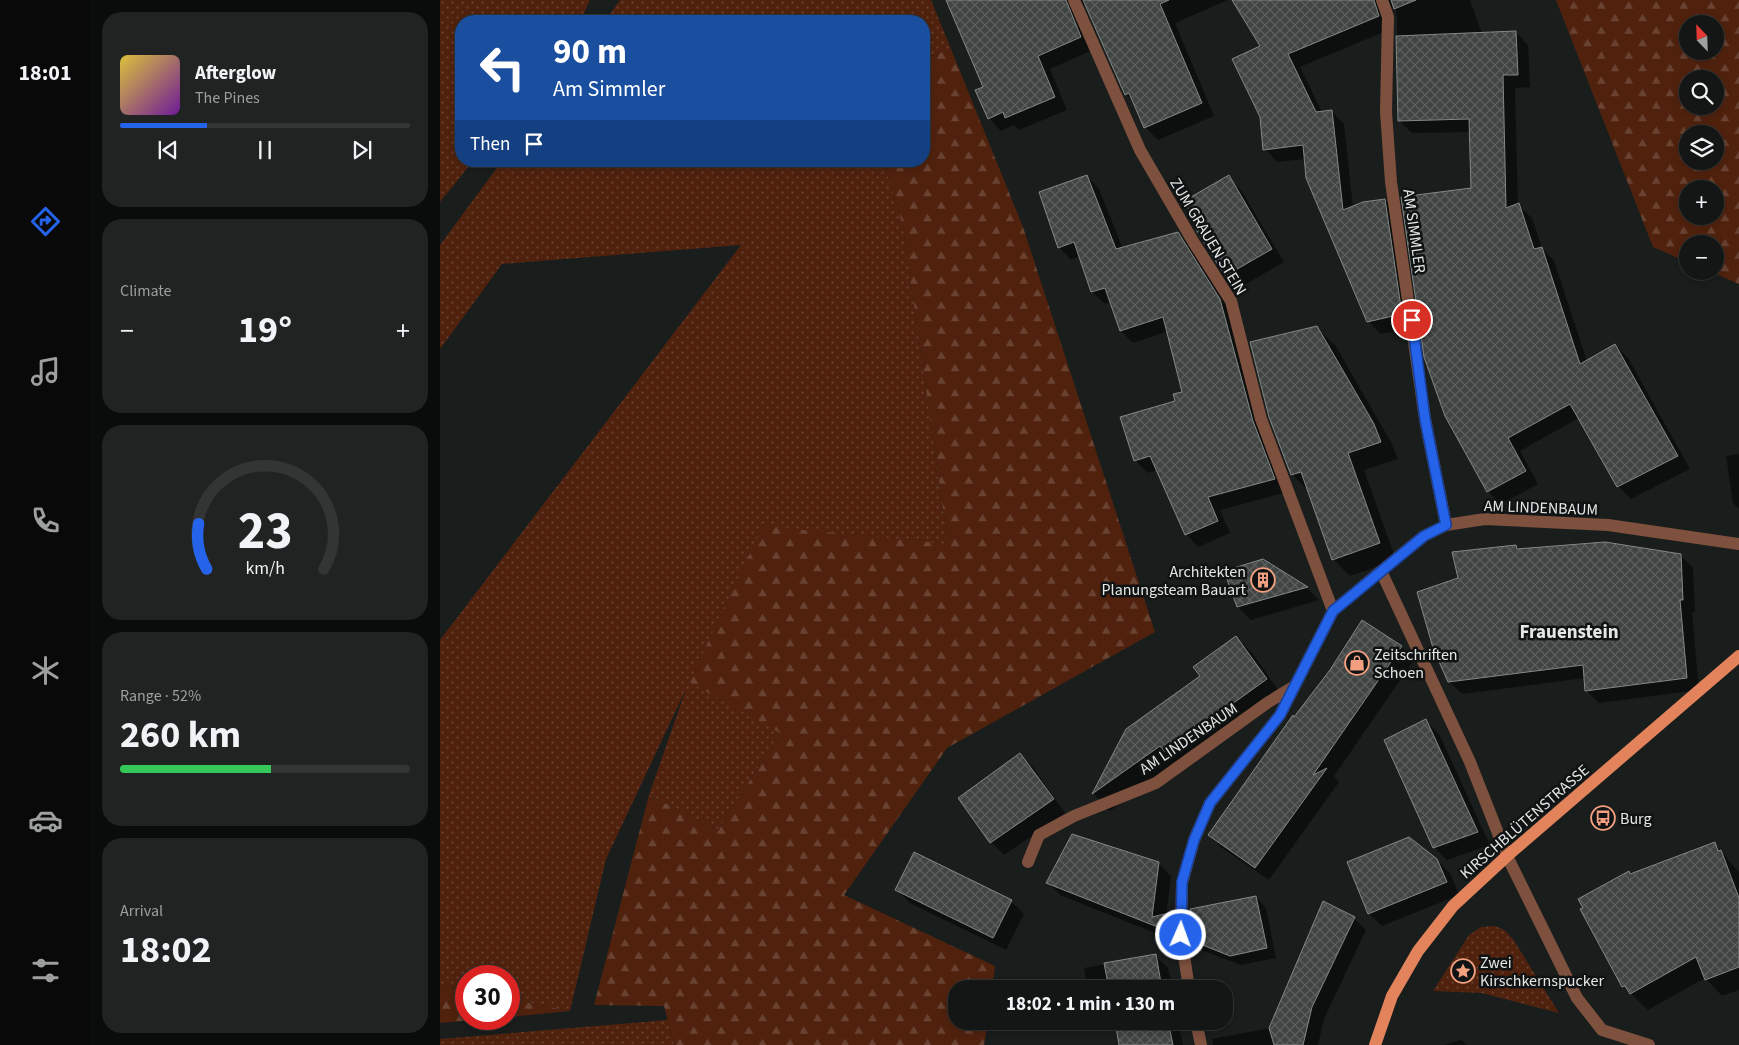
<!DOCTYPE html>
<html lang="en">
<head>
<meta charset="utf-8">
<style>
	:root { --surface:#131615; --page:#202322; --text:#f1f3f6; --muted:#9d9fa0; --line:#323534; --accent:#2563eb }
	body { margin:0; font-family:"Source Sans 3",sans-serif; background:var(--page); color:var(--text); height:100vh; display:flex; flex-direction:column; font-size:19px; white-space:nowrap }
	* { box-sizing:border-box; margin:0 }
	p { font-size:16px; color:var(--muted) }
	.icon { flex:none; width:28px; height:28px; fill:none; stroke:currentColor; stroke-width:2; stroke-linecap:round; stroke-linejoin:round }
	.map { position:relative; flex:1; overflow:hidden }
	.panel { display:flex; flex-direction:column; gap:12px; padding:12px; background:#0a0c0c; width:350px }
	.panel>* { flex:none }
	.top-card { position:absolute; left:15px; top:15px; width:475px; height:152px; border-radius:20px; box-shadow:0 2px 8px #0003,0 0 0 1px var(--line); background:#1a4fa0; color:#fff; overflow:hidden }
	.needle { width:32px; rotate:337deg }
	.fabs { position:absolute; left:1239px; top:15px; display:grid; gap:10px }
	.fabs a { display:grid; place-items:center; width:45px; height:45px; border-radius:50%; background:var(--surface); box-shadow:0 2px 8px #0003,0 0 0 1px var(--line); font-size:25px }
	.speed { position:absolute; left:15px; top:965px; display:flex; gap:10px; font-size:25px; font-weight:700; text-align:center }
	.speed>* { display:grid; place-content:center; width:65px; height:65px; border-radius:50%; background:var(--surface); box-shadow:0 2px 8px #0003,0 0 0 1px var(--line); line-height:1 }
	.speed .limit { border:8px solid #d22; background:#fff; color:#111 }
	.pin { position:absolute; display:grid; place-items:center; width:42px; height:42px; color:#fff; margin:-21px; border:2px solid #fff; border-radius:50%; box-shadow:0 1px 5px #0007 }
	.me { position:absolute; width:55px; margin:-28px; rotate:2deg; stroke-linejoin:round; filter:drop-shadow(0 0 4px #0008) }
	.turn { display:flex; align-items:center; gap:18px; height:105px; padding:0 15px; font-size:22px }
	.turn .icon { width:65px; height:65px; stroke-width:2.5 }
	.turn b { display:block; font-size:35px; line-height:42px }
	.then { display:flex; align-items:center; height:48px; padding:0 15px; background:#0003; gap:10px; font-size:19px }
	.big { font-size:38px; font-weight:700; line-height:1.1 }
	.panel .tile { flex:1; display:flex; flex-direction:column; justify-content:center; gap:8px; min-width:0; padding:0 18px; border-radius:20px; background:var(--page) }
	.panel .dial { align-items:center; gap:0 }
	.dial svg { height:130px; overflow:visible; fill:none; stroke:var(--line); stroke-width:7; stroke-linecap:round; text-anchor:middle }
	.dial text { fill:var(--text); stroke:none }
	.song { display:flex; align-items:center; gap:15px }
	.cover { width:60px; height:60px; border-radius:8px; background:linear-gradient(135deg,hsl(50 70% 55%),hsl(280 70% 35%)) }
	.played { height:5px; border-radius:2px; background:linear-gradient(90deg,var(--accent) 30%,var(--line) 30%) }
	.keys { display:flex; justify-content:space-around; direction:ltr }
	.heat { display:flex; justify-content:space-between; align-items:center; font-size:28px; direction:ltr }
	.charge { height:8px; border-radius:4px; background:linear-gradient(90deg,#34c759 52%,var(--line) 0) }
	.trip { position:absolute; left:508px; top:980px; width:285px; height:50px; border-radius:20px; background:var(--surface); box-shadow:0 2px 8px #0003,0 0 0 1px var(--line); font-weight:700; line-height:50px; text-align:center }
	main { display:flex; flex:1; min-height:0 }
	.menu { display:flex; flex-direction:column; width:90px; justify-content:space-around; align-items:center; background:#080908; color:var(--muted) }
	.menu .icon { width:35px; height:35px }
	.menu .active { color:var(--accent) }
	.menu b { font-size:22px; color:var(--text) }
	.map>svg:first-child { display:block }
	.grass { fill:url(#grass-dots) }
	.forest { fill:url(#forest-firs); fill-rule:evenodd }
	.shadow { fill:#0007 }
	.building { fill:url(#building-cross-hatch); stroke:#838786 }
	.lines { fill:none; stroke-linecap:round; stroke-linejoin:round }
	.minor { stroke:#7e503e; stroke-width:12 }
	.major { stroke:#e2835c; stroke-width:12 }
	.route-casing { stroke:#184099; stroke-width:12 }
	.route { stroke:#2563eb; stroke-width:9 }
	.labels { text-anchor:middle; stroke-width:5; stroke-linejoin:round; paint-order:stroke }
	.street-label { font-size:16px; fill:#e5e7e7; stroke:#101313 }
	.poi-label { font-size:16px; fill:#e5e7e7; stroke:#101313; text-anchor:start }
	.quarter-label { font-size:19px; font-weight:bold; fill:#e5e7e7; stroke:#101313 }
</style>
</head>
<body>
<main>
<nav class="menu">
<b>18:01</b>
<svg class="icon active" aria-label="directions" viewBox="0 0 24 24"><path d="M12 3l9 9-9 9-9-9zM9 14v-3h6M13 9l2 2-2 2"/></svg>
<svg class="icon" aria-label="music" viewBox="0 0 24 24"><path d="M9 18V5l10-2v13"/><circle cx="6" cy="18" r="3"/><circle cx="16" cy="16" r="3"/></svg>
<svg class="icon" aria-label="phone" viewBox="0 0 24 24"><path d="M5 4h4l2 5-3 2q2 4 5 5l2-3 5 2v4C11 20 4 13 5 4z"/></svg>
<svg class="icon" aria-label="climate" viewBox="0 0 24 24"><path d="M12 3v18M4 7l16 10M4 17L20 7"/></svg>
<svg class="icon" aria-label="car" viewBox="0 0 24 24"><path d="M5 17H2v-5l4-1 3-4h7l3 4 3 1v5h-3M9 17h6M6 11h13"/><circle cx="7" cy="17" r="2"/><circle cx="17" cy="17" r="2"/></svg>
<svg class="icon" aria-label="filters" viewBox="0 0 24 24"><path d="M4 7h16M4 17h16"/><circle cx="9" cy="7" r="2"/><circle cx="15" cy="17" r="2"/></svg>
</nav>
<section class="panel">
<div class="tile">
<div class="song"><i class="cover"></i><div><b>Afterglow</b><p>The Pines</p></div></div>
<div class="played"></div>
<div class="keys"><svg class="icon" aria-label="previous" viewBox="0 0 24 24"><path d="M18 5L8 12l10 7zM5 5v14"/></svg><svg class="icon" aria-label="pause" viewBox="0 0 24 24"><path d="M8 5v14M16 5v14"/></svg><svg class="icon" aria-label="next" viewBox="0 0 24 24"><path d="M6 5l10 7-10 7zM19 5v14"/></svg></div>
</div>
<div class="tile"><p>Climate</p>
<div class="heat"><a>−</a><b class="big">19°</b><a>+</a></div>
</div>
<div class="tile dial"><svg viewBox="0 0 100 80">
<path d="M14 69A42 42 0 1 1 86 69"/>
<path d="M14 69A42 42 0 0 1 9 41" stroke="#2563eb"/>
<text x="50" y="56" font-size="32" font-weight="700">23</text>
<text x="50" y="72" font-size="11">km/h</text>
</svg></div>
<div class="tile"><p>Range · 52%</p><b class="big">260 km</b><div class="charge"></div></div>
<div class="tile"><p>Arrival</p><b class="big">18:02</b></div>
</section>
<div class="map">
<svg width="1299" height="1045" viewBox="0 0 1299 1045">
	<defs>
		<pattern id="grass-dots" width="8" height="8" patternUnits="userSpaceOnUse" patternTransform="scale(1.25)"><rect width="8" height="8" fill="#50220e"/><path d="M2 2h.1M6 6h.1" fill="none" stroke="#694231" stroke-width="1.8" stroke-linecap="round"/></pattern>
		<pattern id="forest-firs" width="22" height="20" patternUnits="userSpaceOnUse" patternTransform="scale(1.25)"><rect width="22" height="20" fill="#50220e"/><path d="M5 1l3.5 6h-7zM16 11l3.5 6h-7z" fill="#694231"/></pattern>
		<pattern id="building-cross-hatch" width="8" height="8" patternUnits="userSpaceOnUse" patternTransform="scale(1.25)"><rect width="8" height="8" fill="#404443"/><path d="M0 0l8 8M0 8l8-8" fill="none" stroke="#5b5f5e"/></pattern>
	</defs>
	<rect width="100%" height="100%" fill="#191d1c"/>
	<path class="grass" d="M 0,0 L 150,0 L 140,21 L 21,21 L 21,161 L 33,161 L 0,202 Z
		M 180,0 L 491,0 L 511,49 L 484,59 L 484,21 L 165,21 Z
		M 62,161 L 443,161 L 463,227 L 508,544 L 340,733 L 278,830 L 209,795 L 246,689 L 166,859 L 130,1011 L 69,999 L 69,976 L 26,976 L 26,990 L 0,985 L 0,640 L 301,245 L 62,264 L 0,349 L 0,245 Z
		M 1055,926 L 1064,930 L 1073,939 L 1119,1013 L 1042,993 L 993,991 L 1029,935 L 1041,927 Z
		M 228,1020 L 234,1045 L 0,1045 L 0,1039 Z"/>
	<path class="forest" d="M 1116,0 L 1299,0 L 1299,284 L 1269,271 L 1275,271 L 1275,244 L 1248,244 L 1247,262 L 1213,247 ZM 1248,24 L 1275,24 L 1275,51 L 1248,51 ZM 1248,79 L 1275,79 L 1275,106 L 1248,106 ZM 1248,134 L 1275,134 L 1275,161 L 1248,161 ZM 1248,189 L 1275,189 L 1275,216 L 1248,216 Z
		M 511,49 L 583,227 L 715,632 L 507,748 L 404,895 L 555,966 L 552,989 L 516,989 L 516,1021 L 548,1021 L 544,1045 L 234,1045 L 224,1006 L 154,1005 L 209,795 L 278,830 L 340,733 L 249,682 L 323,526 L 508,544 L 463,227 L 443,161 L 484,161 L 484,59 Z
		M 0,985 L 26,990 L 26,1019 L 46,1019 L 0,1023 Z
		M 69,999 L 130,1011 L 69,1017 Z"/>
	<path class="shadow" d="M 507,0 L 788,0 L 735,23 L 774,116 L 718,140 L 705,127 L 694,102 L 686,94 L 646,5 L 640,7 L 653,50 L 610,69 L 627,110 L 579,130 L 574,125 L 561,131 L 549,118 L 545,88 Z
		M 793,0 L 1030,0 L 1042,34 L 1076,32 L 1088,45 L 1090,87 L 1075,88 L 1078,205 L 1092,218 L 1102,248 L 1114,261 L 1147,361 L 1175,345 L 1188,358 L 1250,469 L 1191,499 L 1178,486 L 1139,418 L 1080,451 L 1098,484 L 1061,504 L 1048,491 L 1004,413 L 1032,189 L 1031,132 L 972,133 L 959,121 L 957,17 L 954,5 L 946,11 L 951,29 L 860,67 L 882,112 L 892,111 L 904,124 L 913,207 L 945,200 L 958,213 L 974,327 L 941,334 L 928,321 L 865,159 L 837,162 L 825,149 L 822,46 Z
		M 647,176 L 659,189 L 683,249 L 738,234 L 751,246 L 792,313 L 847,492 L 780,510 L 790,533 L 758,547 L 746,534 L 717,470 L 708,473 L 695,460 L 744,393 L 728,331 L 693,343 L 681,331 L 671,302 L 665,304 L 652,292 L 640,256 L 631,260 L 619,247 Z
		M 788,177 L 801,190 L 844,262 L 799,288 L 786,275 L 760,227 Z
		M 877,328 L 895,345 L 951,442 L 958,459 L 924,470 L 956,560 L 910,576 L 893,559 L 869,492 L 852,474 Z
		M 1299,454 L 1299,509 L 1293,503 L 1286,456 Z
		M 1075,546 L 1080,550 L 1240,555 L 1253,568 L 1255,612 L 1252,612 L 1259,690 L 1159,703 L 1146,690 L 1145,678 L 1022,694 L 1009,681 L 1019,579 Z
		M 823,560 L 867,588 L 879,600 L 811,620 L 798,607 Z
		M 922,622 L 962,647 L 974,660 L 894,776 L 899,782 L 829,880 L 782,848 L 770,835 L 891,671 Z
		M 796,637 L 813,654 L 843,697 L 738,763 L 670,811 L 654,794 L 687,730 L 761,676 Z
		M 986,721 L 999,734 L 1050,845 L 1007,860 L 994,847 Z
		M 580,755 L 593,767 L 625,813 L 564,855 L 551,842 L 519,798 Z
		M 1274,843 L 1299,872 L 1299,990 L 1282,996 L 1265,978 L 1208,1010 L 1183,986 L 1191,875 Z
		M 996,860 L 1010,873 L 1019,895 L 942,926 L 929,914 L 909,863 Z
		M 718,863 L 731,876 L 726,915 L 733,914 L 746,927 L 745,945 L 620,895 L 608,883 Z
		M 457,890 L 571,901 L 584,914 L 566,950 L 470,903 Z
		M 816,897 L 826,908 L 836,958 L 801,965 L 761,950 L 751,939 Z
		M 914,918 L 926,930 L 884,1019 L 878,1045 L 773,1045 L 772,1039 L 830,1028 Z
		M 715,955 L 728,968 L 732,989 L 648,989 L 644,968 Z
		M 676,1021 L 738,1021 L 743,1045 L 681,1045 Z
		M 1021,1040 L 1027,1045 L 1004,1045 Z"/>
	<path class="building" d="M 506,0 L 626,0 L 641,37 L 598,56 L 615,97 L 565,118 L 563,112 L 548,119 L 535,90 L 543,87 Z
		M 643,0 L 729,0 L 720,4 L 762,103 L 704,128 L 689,93 L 685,95 Z
		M 792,0 L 934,0 L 939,16 L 848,54 L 876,112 L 892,110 L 903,210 L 923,202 L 945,199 L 962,314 L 927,322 L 866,178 L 863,145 L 823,150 L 820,117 L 792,59 L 820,46 Z
		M 951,0 L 976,0 L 954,9 Z
		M 1076,31 L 1078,75 L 1063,75 L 1066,208 L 1079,203 L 1094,249 L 1102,247 L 1140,364 L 1175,344 L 1238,456 L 1177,487 L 1130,404 L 1068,438 L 1086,471 L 1047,492 L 1005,416 L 984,357 L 961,197 L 1031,188 L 1029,119 L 958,121 L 956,36 Z
		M 647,175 L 676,249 L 738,232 L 780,299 L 813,421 L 835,479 L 768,497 L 778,521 L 745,535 L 710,456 L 694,461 L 680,417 L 735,401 L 733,394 L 742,392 L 723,317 L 680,331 L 665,288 L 651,292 L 634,242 L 618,248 L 599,192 Z
		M 789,175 L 832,249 L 785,276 L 755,228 L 759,227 L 744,201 Z
		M 877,326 L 934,424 L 941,442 L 908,453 L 940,543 L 892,560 L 861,472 L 851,475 L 829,417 L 810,342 Z
		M 1165,542 L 1241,554 L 1243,600 L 1240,600 L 1247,678 L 1145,691 L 1143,665 L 1008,682 L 993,648 L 977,592 L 1018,578 L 1012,552 L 1076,545 L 1077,549 Z
		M 823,559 L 868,587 L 797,607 L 784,571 Z
		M 922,620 L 962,646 L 873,775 L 887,768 L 815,868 L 768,835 L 853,715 L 854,717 L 890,670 Z
		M 796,636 L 827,679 L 725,752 L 720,746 L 652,794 L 686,729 L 760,676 L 753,667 Z
		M 986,719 L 1038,832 L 993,848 L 944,740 Z
		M 580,753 L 614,799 L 550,843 L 518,798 Z
		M 632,834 L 719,862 L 712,917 L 733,912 L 733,933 L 606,883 Z
		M 969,837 L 997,859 L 1007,882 L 928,914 L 907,862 Z
		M 1275,842 L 1278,851 L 1281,850 L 1299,898 L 1299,967 L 1265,980 L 1256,957 L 1190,994 L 1185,986 L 1182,987 L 1140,909 L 1143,908 L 1138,899 L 1189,871 L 1190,874 Z
		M 474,852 L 572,900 L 553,938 L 455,890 Z
		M 816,896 L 827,948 L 790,956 L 750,940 L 750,909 Z
		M 883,901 L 915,917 L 872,1007 L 863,1045 L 834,1045 L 829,1028 Z
		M 716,954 L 722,989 L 669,989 L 664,963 Z
		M 675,1021 L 728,1021 L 733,1045 L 679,1045 Z"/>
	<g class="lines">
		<path class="minor" d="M 634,0 L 700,150 L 754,243 L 791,301 L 821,419 L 893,611
			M 942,0 L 948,17 L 946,112 L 951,182 L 985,419 L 1006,525
			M 941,571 L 1030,762 L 1067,856 L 1137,998 L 1162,1030 L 1209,1045
			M 588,862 L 599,835 L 634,816 L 716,783 L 827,703 L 853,687
			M 749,989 L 741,935 L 742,883 L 754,840 L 770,803 L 840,715 L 893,611 L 941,571 L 984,536 L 1006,525 L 1045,519 L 1168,525 L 1299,544
			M 756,1021 L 761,1045"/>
		<path class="major" d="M 935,1045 L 952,996 L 978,951 L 1013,906 L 1067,856 L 1299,656"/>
	</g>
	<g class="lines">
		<g class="route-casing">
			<path id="route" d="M 741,935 L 742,882 L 754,840 L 770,803 L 840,715 L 893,611 L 984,536 L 1006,525 L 985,419 L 972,320"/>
		</g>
		<use href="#route" class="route"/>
	</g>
	<defs>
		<g id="building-ring" transform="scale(1.25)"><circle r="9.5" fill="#101313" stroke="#f2a07f" stroke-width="1.5"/><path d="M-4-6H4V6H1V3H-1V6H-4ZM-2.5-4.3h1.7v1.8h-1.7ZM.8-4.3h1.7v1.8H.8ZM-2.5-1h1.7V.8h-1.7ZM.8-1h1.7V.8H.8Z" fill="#f2a07f"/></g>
		<g id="shop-ring" transform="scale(1.25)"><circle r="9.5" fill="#101313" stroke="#f2a07f" stroke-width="1.5"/><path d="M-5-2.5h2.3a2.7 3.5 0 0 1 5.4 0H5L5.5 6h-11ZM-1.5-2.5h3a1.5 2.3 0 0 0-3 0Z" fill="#f2a07f"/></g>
		<g id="bus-ring" transform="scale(1.25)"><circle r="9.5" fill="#101313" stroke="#f2a07f" stroke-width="1.5"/><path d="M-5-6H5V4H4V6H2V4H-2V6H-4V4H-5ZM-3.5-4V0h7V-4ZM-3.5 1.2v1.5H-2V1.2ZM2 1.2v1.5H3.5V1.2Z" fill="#f2a07f"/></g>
		<g id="sight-ring" transform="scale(1.25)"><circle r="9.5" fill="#101313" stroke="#f2a07f" stroke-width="1.5"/><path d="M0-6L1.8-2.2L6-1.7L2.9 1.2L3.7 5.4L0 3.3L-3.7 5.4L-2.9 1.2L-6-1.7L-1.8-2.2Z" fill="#f2a07f"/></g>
	</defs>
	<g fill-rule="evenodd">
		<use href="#building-ring" x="823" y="580"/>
		<use href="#shop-ring" x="917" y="663"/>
		<use href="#bus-ring" x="1163" y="818"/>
		<use href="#sight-ring" x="1023" y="971"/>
	</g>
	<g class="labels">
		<g class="street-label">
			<text transform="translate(975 231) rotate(82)" y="6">AM SIMMLER</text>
			<text transform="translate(769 236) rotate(59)" y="6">ZUM GRAUEN STEIN</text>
			<text transform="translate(1101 507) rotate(2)" y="6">AM LINDENBAUM</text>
			<text transform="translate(748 738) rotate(-34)" y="6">AM LINDENBAUM</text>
			<text transform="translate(1084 821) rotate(-41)" y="6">KIRSCHBLÜTENSTRASSE</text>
		</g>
		<g class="poi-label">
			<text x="806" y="577" text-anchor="end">Architekten<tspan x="806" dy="18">Planungsteam Bauart</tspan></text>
			<text x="934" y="660">Zeitschriften<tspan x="934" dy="18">Schoen</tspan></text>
			<text x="1180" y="824">Burg</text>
			<text x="1040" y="968">Zwei<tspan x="1040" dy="18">Kirschkernspucker</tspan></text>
		</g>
		<g class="quarter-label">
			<text x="1129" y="638">Frauenstein</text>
		</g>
	</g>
</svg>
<div class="fabs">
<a><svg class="needle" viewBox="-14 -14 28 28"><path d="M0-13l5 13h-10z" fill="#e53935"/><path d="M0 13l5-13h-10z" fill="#9d9fa0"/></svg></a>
<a><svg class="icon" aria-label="search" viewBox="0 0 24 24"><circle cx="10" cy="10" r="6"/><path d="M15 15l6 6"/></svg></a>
<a><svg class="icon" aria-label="layers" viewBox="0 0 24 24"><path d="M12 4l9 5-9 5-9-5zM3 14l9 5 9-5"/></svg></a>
<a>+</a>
<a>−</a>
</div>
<div class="speed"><div class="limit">30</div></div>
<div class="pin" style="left:972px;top:320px;background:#d93025"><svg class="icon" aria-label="arrive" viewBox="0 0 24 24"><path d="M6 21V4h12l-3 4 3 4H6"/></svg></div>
<svg class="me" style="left:741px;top:935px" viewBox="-20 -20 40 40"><circle r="17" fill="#2563eb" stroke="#fff" stroke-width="3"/><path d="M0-11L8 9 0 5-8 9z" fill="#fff"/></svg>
<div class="trip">18:02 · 1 min · 130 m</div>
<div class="top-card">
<div class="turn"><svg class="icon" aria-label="left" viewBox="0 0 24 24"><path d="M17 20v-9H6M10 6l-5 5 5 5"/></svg><div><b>90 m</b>Am Simmler</div></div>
<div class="then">Then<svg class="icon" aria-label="arrive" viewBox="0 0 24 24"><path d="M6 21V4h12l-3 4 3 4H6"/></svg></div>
</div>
</div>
</main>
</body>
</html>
